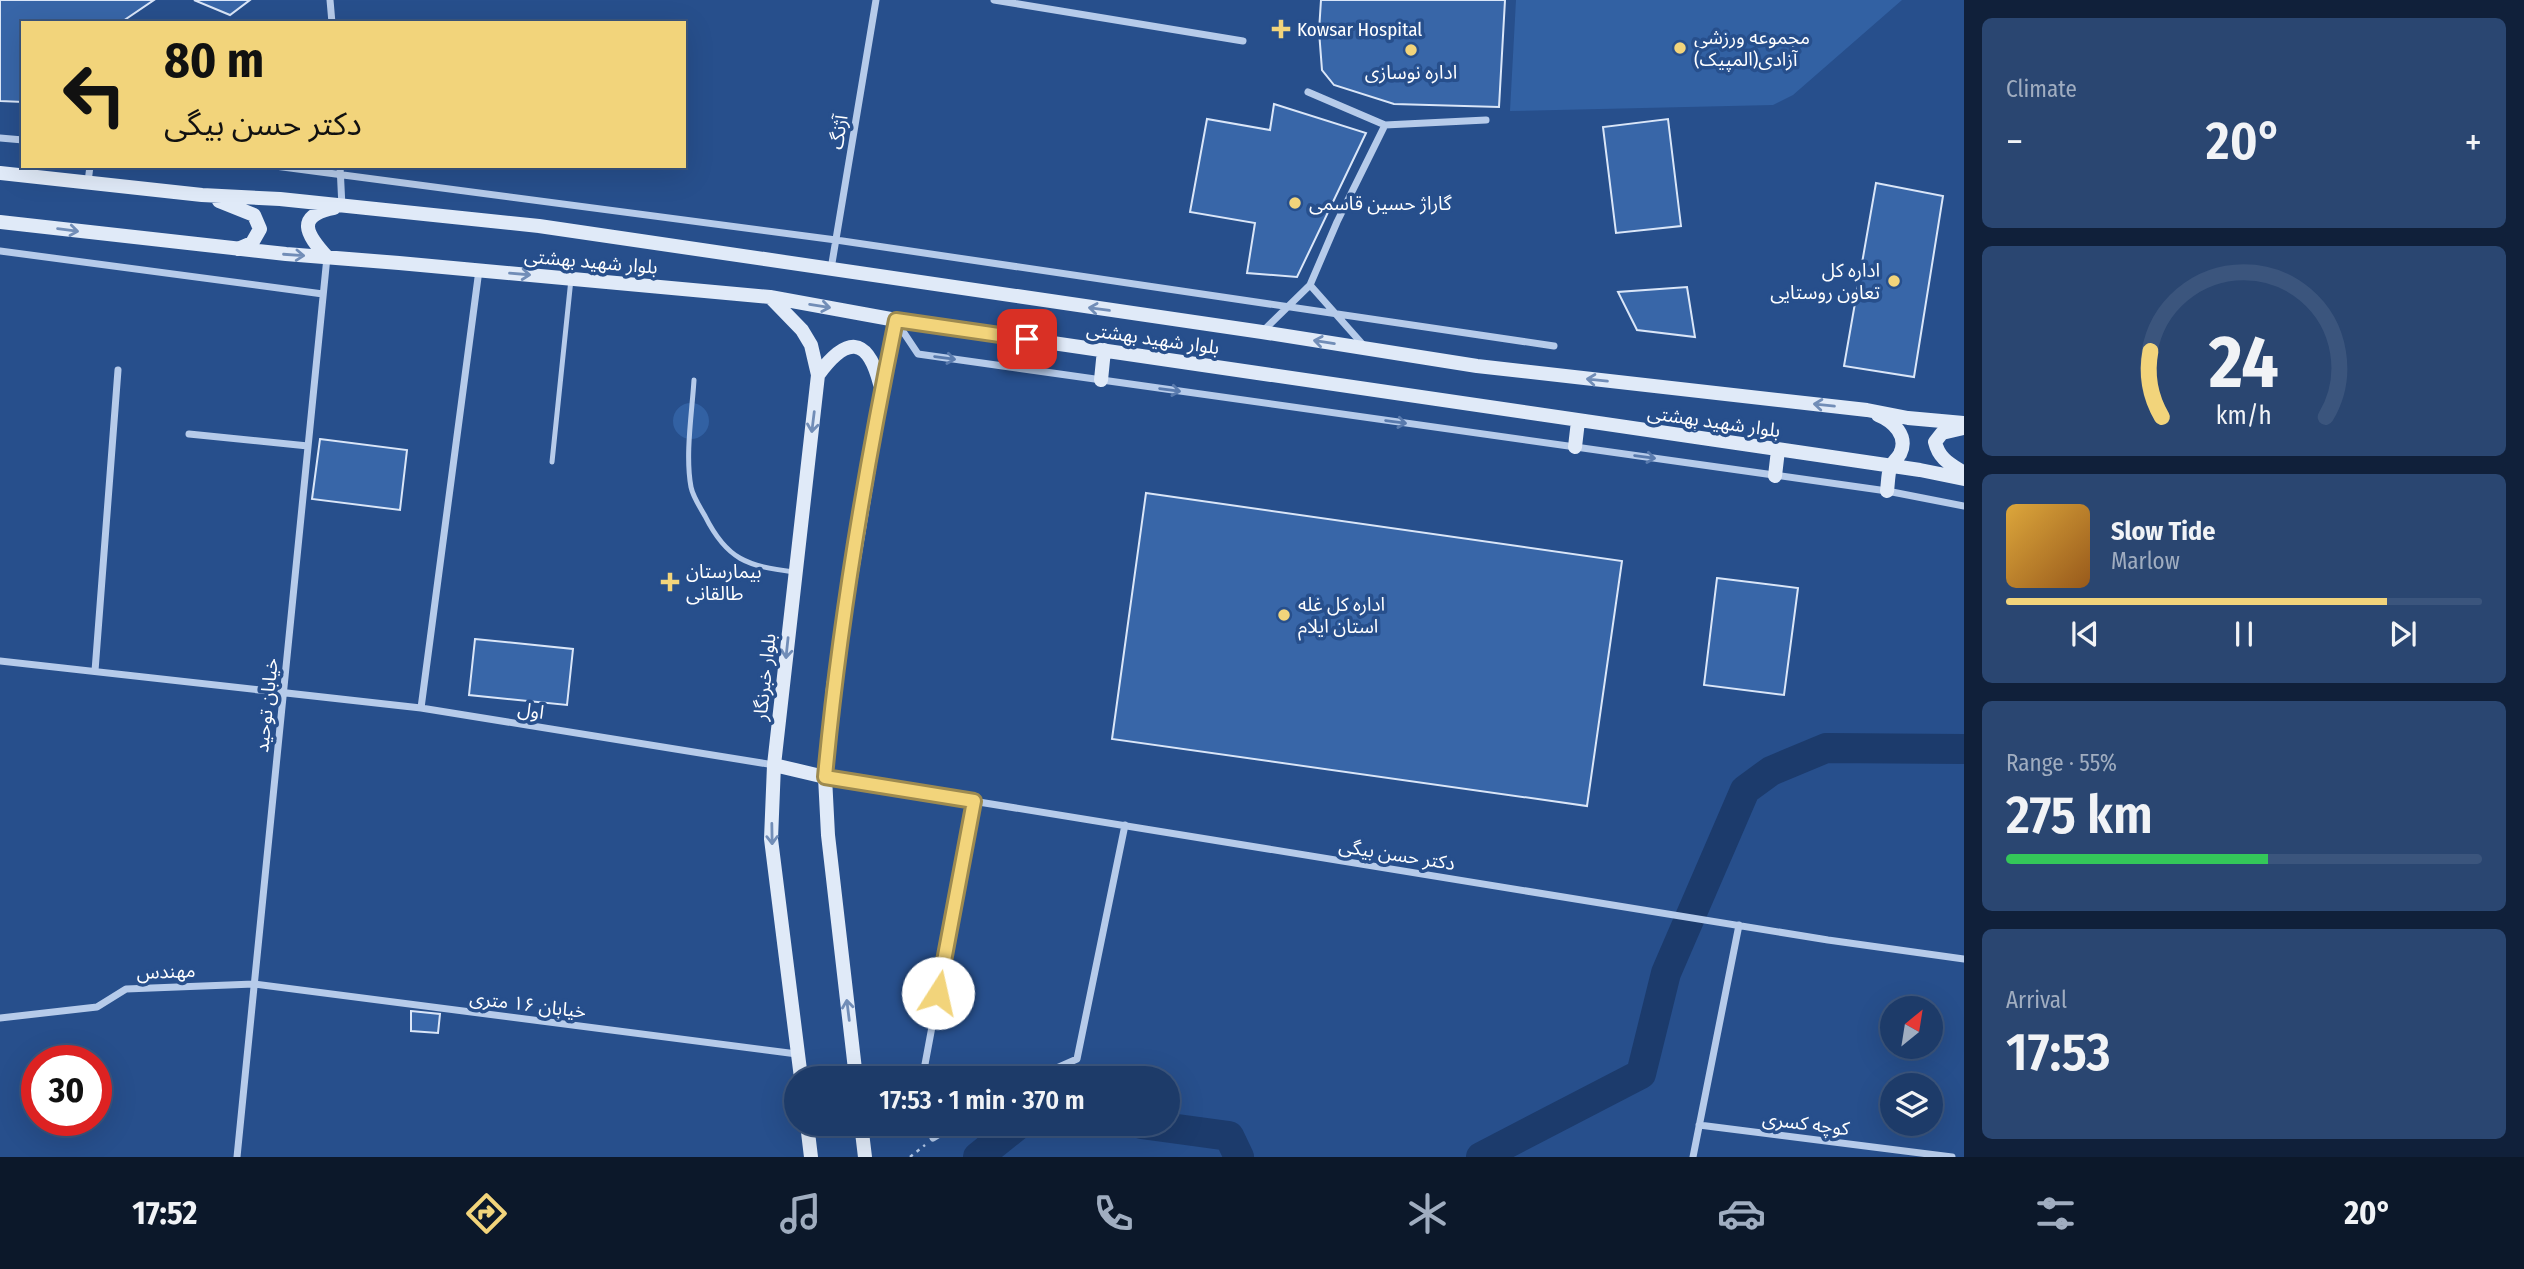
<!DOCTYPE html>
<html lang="en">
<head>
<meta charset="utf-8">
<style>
	:root { --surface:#1d3b69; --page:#2a4671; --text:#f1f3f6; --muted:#a0adc0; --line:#3b557d; --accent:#f2d47b }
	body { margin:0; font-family:"Fira Sans Condensed","Noto Sans Arabic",sans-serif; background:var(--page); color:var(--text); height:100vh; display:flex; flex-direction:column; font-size:26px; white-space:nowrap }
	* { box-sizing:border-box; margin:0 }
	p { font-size:23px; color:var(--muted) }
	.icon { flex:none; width:38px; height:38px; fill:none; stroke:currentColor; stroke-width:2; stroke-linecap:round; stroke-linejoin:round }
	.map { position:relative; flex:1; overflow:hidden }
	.details { display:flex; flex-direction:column; gap:18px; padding:18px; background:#10203a; width:560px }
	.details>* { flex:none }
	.top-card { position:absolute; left:21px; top:21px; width:665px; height:147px; border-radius:0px; box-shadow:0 7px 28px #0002,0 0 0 2px var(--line); background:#f2d47b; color:#111; overflow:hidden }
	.needle { width:46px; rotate:30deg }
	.fabs { position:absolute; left:1880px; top:996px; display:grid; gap:14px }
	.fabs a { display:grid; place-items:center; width:63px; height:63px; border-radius:50%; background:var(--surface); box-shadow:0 7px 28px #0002,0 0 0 2px var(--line); font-size:35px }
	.speed { position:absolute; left:21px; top:1045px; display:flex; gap:14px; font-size:35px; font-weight:700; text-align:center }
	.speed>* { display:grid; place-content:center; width:91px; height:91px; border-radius:50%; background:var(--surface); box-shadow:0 7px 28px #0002,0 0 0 2px var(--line); line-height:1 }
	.speed .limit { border:10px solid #d22; background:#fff; color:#111 }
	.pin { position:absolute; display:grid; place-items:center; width:60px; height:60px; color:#fff; margin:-30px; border-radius:14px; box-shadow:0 4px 10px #0006 }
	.me { position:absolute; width:77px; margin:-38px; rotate:10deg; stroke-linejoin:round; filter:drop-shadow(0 0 5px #0008) }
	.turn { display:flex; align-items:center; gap:24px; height:147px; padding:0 28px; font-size:32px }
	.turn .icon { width:91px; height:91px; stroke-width:2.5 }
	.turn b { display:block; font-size:49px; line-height:60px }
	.big { font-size:52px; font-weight:600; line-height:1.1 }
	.details .widget { flex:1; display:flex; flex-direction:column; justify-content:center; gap:10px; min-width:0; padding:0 24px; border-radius:10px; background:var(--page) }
	.details .dial { align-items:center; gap:0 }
	.dial svg { height:182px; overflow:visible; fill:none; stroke:var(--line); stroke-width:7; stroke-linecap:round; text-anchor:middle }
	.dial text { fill:var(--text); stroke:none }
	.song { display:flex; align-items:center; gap:21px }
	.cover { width:84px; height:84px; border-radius:10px; background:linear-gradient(135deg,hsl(40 70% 55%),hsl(30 70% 35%)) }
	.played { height:7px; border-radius:4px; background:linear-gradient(90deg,var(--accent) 80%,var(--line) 80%) }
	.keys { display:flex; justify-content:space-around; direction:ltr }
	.heat { display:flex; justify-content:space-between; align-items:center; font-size:38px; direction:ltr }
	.charge { height:10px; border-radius:5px; background:linear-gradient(90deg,#34c759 55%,var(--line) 0) }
	.trip { position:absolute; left:784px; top:1066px; width:396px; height:70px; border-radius:35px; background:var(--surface); box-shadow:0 7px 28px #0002,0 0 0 2px var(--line); font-weight:600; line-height:70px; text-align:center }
	.menu { display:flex; height:112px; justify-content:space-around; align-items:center; background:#0c182a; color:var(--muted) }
	.menu .icon { width:49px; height:49px }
	.menu .on { color:var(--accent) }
	.menu b { font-size:32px; color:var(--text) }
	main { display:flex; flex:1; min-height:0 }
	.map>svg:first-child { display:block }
	.green { fill:#3261a3 }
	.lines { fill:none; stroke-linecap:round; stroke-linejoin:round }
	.river { stroke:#1c3b6c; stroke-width:30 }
	.building { fill:#3866a8; stroke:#dae6f8; stroke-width:2 }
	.path { stroke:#b6cbea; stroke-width:2.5; stroke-dasharray:3.5 5; stroke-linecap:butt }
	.service { stroke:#b6cbea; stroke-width:5 }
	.minor { stroke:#b6cbea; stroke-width:7 }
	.secondary { stroke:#e0eaf8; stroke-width:14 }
	.oneway { stroke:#718db7 }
	.oneway2 { stroke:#597aad }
	.route-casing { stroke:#9d8a50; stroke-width:18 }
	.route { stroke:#f2d47b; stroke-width:12 }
	.poi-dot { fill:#f2d47b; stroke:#274f8c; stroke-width:2.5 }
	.labels { text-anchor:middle; stroke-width:7; stroke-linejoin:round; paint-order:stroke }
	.poi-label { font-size:19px; fill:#fff; stroke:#274f8c; text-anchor:start }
	.street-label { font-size:19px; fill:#fff; stroke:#274f8c }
</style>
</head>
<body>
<main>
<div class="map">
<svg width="1964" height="1157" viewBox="0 0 1964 1157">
	<rect width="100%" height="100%" fill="#274f8c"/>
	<path class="green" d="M 1516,0 L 1902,0 L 1793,95 L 1773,105 L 1510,111 Z
		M673 421a18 18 0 1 1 36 0a18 18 0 1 1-36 0Z"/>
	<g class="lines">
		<path class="river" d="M 1141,1124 L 1229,1136 L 1239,1157
			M 978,1157 L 1019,1124
			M 1481,1157 L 1641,1074 L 1666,973 L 1745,790 L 1771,771 L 1826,748 L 1964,749"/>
	</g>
	<path class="building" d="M 0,0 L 154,0 L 120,23 L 23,23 L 23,102 L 0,101 Z
		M 194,0 L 250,0 L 230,15 Z
		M 1321,0 L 1505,0 L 1499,107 L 1394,104 L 1334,85 L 1322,70 L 1319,31 Z
		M 1274,104 L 1366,133 L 1297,277 L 1247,273 L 1255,223 L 1190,212 L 1207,119 L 1270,130 Z
		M 1668,119 L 1681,226 L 1616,233 L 1603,127 Z
		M 1876,183 L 1943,196 L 1914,377 L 1844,366 Z
		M 1687,287 L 1695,337 L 1637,330 L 1618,292 Z
		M 320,439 L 407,450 L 400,510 L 312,499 Z
		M 1146,493 L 1622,561 L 1587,806 L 1112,739 Z
		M 1717,578 L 1798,588 L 1784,695 L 1704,685 Z
		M 475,639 L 573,649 L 567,705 L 469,695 Z
		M 411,1011 L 440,1014 L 438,1033 L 411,1031 Z"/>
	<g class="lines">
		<path class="path" d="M 910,1157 L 925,1145"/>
		<path class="service" d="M 694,380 C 692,413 685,455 691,487 C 693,497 700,507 705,516 C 727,560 747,566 794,572
			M 552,462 L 571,279"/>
		<path class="minor" d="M 330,0 L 332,23
			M 994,0 L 1243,41
			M 1308,92 L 1385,125 L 1486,120
			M 0,138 L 23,140
			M 275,166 L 836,240 L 1554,346
			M 340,166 L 342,207
			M 88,182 L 90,166
			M 0,251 L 323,294
			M 831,269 L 876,0
			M 1310,285 L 1365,347
			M 896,321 L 918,354 L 1887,491 L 1964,506
			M 1262,332 L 1310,285 L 1337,222 L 1385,125
			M 189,434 L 308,446
			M 0,661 L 421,708 L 774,765
			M 95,671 L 118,370
			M 421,708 L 479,270
			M 825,777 L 1828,940 L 1964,959
			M 0,1018 L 97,1007 L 126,989 L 254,984 L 797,1054
			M 944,1078 L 923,1075 L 974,801
			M 1034,1078 L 1077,1059 L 1125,825
			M 1699,1125 L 1952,1157
			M 933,1138 L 956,1124
			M 237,1157 L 327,257
			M 1693,1157 L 1739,925"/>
		<path class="secondary" d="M 0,173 L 202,195 L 280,199 L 539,226 L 1262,332 L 1477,366 L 1867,410 L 1908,418 L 1964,423
			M 219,201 L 254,215 L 260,229 L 252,243 L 238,249
			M 0,222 L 286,254 L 399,263 L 770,297 L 896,320 L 1920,470 L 1964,479
			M 327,257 C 306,234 295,216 334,208
			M 770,297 L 802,330 L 811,345 L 818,375 L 774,765 L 771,839 L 801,1078
			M 818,375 C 846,337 867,335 880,384
			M 1101,380 L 1104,350
			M 1878,415 C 1893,421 1909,436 1900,454 C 1897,459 1892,463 1890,468 C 1888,474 1888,484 1887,491
			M 1963,428 L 1942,433 L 1935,442 C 1939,459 1950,464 1964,473
			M 1575,447 L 1578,421
			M 1775,476 L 1778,450
			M 774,765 L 825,777
			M 856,1078 L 828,835 L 825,777 L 833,687 L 882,389 L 896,320
			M 807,1124 L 811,1157
			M 861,1124 L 865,1157"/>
	</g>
	<defs><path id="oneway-shaft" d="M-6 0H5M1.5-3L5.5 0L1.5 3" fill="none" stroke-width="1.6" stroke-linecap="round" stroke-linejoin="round" transform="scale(1.75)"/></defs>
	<g class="oneway">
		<use href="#oneway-shaft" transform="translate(68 230) rotate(7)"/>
		<use href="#oneway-shaft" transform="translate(294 255) rotate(4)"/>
		<use href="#oneway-shaft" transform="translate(520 274) rotate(5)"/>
		<use href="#oneway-shaft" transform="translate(820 306) rotate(9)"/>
		<use href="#oneway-shaft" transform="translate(1099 309) rotate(-172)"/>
		<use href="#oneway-shaft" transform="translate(1324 342) rotate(-171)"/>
		<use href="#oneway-shaft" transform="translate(1597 380) rotate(-174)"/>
		<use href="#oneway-shaft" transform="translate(1824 405) rotate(-174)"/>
		<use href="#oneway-shaft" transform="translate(813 422) rotate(97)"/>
		<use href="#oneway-shaft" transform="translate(787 648) rotate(96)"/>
		<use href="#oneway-shaft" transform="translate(772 834) rotate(89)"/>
		<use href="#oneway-shaft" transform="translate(848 1010) rotate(-97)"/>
	</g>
	<g class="oneway2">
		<use href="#oneway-shaft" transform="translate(945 358) rotate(8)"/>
		<use href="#oneway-shaft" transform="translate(1170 390) rotate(8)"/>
		<use href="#oneway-shaft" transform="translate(1396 422) rotate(8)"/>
		<use href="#oneway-shaft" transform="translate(1645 457) rotate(8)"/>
	</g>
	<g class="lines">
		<g class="route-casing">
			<path id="route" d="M 938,993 L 974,801 L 825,777 C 839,624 865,471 896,320 L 1027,339"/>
		</g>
		<use href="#route" class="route"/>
	</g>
	<g class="poi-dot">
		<path d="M1277.5 18.5h7v7h7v7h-7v7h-7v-7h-7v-7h7z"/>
		<circle cx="1680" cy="48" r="7"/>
		<circle cx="1411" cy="50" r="7"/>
		<circle cx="1295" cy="203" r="7"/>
		<circle cx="1894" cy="281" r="7"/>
		<path d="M666.5 571.5h7v7h7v7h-7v7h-7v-7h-7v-7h7z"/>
		<circle cx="1284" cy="615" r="7"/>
	</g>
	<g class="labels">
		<g class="poi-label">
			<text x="1297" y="36">Kowsar Hospital</text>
			<text x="1694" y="44">مجموعه ورزشی<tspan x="1694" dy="22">آزادی(المپیک)</tspan></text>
			<text x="1411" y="79" text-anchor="middle">اداره نوسازی</text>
			<text x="1309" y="210">گاراژ حسین قاسمی</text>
			<text x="1880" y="277" text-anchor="end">اداره کل<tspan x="1880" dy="22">تعاون روستایی</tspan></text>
			<text x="686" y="578">بیمارستان<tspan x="686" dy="22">طالقانی</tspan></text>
			<text x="1298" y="611">اداره کل غله<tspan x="1298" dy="22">استان ایلام</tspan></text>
		</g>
		<g class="street-label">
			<text transform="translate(838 132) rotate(-81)" y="7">آژنگ</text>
			<text transform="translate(591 261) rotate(5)" y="7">بلوار شهید بهشتی</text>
			<text transform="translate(1153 338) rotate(8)" y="7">بلوار شهید بهشتی</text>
			<text transform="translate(1714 421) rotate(8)" y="7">بلوار شهید بهشتی</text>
			<text transform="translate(764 677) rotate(-84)" y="7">بلوار خبرنگار</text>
			<text transform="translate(266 705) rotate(-84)" y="7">خیابان توحید</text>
			<text transform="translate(531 710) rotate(9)" y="7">اول</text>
			<text transform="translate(1397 854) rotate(9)" y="7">دکتر حسن بیگی</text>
			<text transform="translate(166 971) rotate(-2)" y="7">مهندس</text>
			<text transform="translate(528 1004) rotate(7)" y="7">خیابان ۱۶ متری</text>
			<text transform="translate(1806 1123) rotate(7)" y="7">کوچه کسری</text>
		</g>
	</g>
</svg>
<div class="fabs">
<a><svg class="needle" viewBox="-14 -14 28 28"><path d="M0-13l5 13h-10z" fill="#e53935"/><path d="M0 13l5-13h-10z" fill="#a0adc0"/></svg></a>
<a><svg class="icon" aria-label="layers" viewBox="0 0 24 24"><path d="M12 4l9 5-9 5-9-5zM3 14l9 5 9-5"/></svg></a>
</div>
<div class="speed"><div class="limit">30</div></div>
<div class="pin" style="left:1027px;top:339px;background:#d93025"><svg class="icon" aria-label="arrive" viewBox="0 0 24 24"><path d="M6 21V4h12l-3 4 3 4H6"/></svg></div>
<svg class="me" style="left:938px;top:993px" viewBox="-20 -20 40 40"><circle r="19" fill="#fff"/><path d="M0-13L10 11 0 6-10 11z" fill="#f2d47b"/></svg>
<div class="trip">17:53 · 1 min · 370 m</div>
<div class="top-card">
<div class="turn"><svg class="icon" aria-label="left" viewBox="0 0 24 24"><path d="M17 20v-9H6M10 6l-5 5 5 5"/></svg><div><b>80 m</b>دکتر حسن بیگی</div></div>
</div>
</div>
<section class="details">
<div class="widget"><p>Climate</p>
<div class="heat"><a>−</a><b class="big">20°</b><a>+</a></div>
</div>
<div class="widget dial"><svg viewBox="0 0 100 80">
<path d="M14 69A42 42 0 1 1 86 69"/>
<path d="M14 69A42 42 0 0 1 9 40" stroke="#f2d47b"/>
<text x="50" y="56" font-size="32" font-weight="700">24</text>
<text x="50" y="72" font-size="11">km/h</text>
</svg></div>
<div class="widget">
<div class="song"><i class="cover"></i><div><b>Slow Tide</b><p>Marlow</p></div></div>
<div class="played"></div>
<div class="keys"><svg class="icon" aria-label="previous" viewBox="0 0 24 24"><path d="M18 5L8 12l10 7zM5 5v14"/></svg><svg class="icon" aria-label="pause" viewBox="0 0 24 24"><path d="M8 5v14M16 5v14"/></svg><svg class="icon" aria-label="next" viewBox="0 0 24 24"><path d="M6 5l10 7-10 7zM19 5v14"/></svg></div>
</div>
<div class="widget"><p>Range · 55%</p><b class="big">275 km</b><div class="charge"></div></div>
<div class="widget"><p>Arrival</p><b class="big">17:53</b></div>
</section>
</main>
<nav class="menu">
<b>17:52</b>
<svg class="icon on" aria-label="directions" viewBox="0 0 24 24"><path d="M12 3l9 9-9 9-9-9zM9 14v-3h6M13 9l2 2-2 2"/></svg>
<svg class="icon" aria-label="music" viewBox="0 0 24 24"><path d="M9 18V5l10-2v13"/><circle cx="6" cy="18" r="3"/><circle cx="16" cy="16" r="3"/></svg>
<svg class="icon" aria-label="phone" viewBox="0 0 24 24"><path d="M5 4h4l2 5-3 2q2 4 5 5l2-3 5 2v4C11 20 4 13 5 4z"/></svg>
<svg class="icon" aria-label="climate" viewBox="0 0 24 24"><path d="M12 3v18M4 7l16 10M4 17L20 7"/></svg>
<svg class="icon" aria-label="car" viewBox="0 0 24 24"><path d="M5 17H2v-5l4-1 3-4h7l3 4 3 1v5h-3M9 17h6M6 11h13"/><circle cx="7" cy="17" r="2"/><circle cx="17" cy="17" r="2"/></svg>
<svg class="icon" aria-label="filters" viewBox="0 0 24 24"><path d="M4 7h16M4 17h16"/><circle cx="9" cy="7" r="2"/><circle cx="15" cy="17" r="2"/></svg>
<b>20°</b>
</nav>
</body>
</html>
